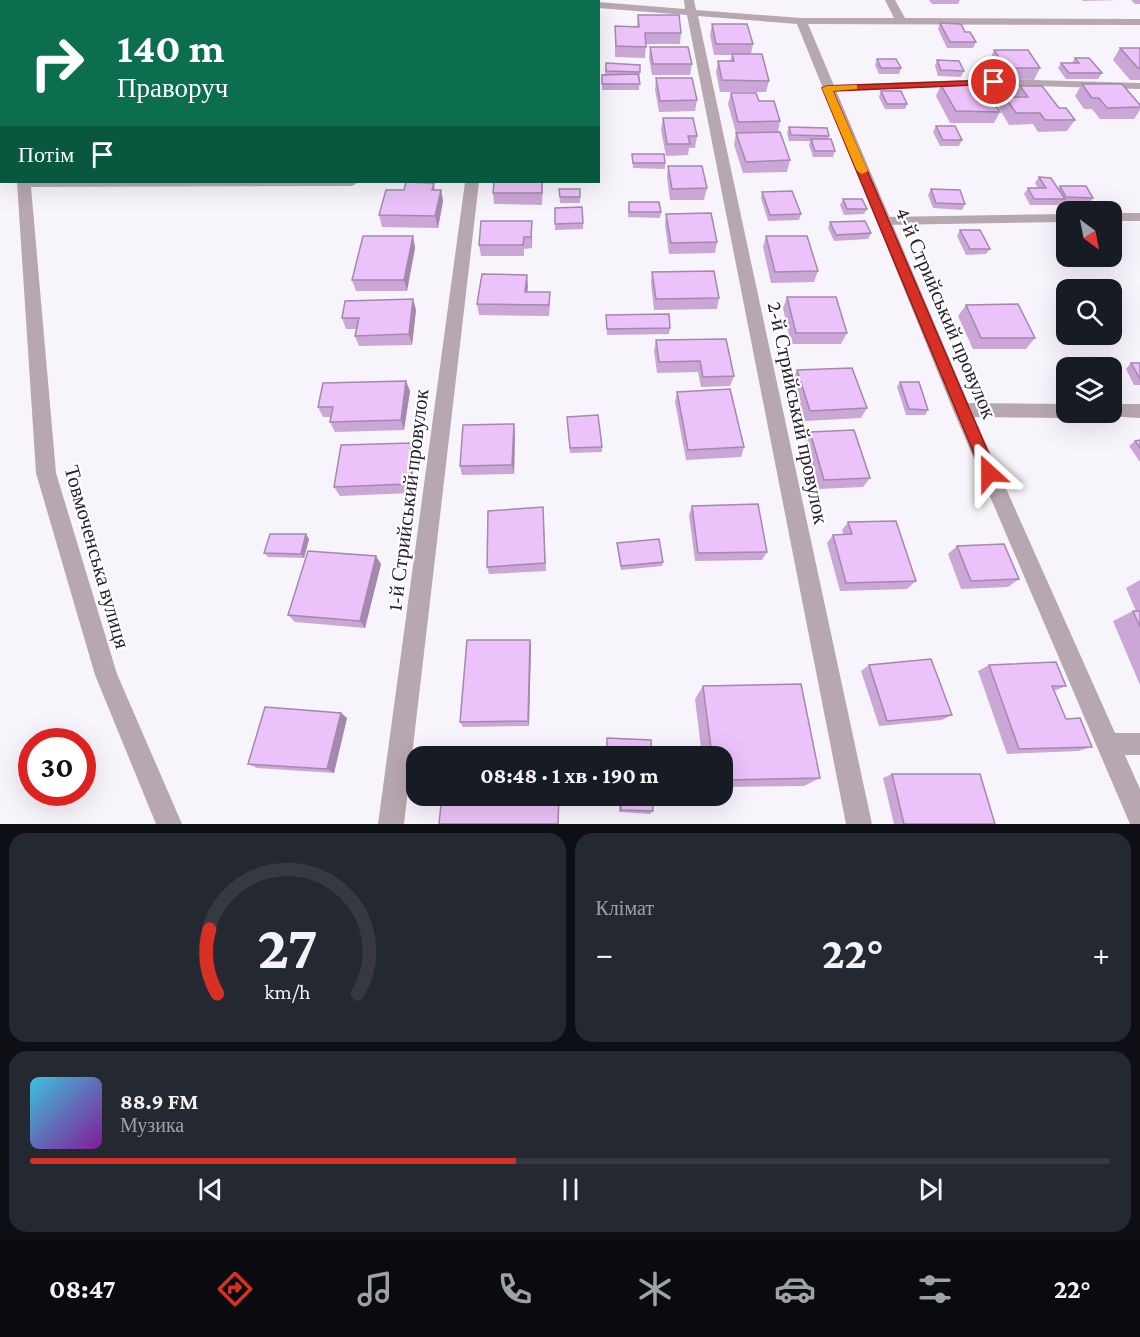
<!DOCTYPE html>
<html lang="uk">
<head>
<meta charset="utf-8">
<style>
	:root { --surface:#171b24; --page:#242831; --text:#f1f3f6; --muted:#9ea1a6; --line:#363941; --accent:#d93025 }
	body { margin:0; font-family:"Crimson Pro",serif; background:var(--page); color:var(--text); height:100vh; display:flex; flex-direction:column; font-size:22px; white-space:nowrap }
	* { box-sizing:border-box; margin:0 }
	p { font-size:20px; color:var(--muted) }
	.icon { flex:none; width:33px; height:33px; fill:none; stroke:currentColor; stroke-width:2; stroke-linecap:round; stroke-linejoin:round }
	.map { position:relative; height:824px; overflow:hidden }
	.sheet { display:flex; flex-direction:column; gap:9px; padding:9px; background:#0d0f14; flex:1 }
	.sheet>* { flex:none }
	.banner { position:absolute; left:0px; top:0px; width:600px; height:183px; box-shadow:0 6px 24px #0002; background:#0b6e4f; color:#fff; overflow:hidden }
	.needle { width:39px; rotate:148deg }
	.buttons { position:absolute; left:1056px; top:201px; display:grid; gap:12px }
	.buttons a { display:grid; place-items:center; width:66px; height:66px; border-radius:12px; background:var(--surface); box-shadow:0 6px 24px #0002; font-size:30px }
	.speed { position:absolute; left:18px; top:728px; display:flex; gap:12px; font-size:30px; font-weight:700; text-align:center }
	.speed>* { display:grid; place-content:center; width:78px; height:78px; border-radius:50%; background:var(--surface); box-shadow:0 6px 24px #0002; line-height:1 }
	.speed .limit { border:9px solid #d22; background:#fff; color:#111 }
	.pin { position:absolute; display:grid; place-items:center; width:51px; height:51px; color:#fff; margin:-26px; border:3px solid #fff; border-radius:50%; box-shadow:0 2px 6px #0007 }
	.me { position:absolute; width:66px; margin:-33px; rotate:336deg; stroke-linejoin:round; filter:drop-shadow(0 0 4px #0008) }
	.turn { display:flex; align-items:center; gap:21px; height:126px; padding:0 18px; font-size:27px }
	.turn .icon { width:78px; height:78px; stroke-width:2.5 }
	.turn b { display:block; font-size:42px; line-height:51px }
	.then { display:flex; align-items:center; height:57px; padding:0 18px; background:#0003; gap:12px; font-size:22px }
	.big { font-size:45px; font-weight:700; line-height:1.1 }
	.sheet .card { flex:1; display:flex; flex-direction:column; justify-content:center; gap:9px; min-width:0; padding:0 21px; border-radius:18px; background:var(--page) }
	.sheet .dial { align-items:center; gap:0 }
	.dial svg { height:156px; overflow:visible; fill:none; stroke:var(--line); stroke-width:7; stroke-linecap:round; text-anchor:middle }
	.dial text { fill:var(--text); stroke:none }
	.song { display:flex; align-items:center; gap:18px }
	.cover { width:72px; height:72px; border-radius:9px; background:linear-gradient(135deg,hsl(190 70% 55%),hsl(290 70% 35%)) }
	.played { height:6px; border-radius:3px; background:linear-gradient(90deg,var(--accent) 45%,var(--line) 45%) }
	.keys { display:flex; justify-content:space-around; direction:ltr }
	.heat { display:flex; justify-content:space-between; align-items:center; font-size:33px; direction:ltr }
	.sheet .tiles { flex:1; display:grid; gap:9px; grid-template-columns:1fr 1fr }
	.card:last-child { grid-column:span 2 }
	.trip { position:absolute; left:406px; top:746px; width:327px; height:60px; border-radius:18px; background:var(--surface); box-shadow:0 6px 24px #0002; font-weight:700; line-height:60px; text-align:center }
	.tabs { display:flex; height:96px; justify-content:space-around; align-items:center; background:#090b0e; color:var(--muted) }
	.tabs .icon { width:42px; height:42px }
	.tabs .current { color:var(--accent) }
	.tabs b { font-size:27px; color:var(--text) }
	.map>svg:first-child { display:block }
	.lines { fill:none; stroke-linecap:round; stroke-linejoin:round }
	.lane { fill:#b7a7b0; fill-rule:evenodd }
	.street { fill:#b7a7b0; fill-rule:evenodd }
	.wall { fill:#caa7d6 }
	.shaded-wall { fill:#a488ae }
	.building { fill:#ebc2f9; stroke:#a488ae; stroke-width:1.5 }
	.route { fill:#d93025; stroke:#8d1f18; stroke-width:1.5 }
	.slow { fill:#f59e0b }
	.labels { text-anchor:middle; stroke-width:4.5; stroke-linejoin:round; paint-order:stroke }
	.street-label { font-size:21px; fill:#28212d; stroke:#fff }
</style>
</head>
<body>
<div class="map">
<svg width="1140" height="824" viewBox="0 0 1140 824">
	<rect width="100%" height="100%" fill="#f8f4fb"/>
	<g class="lines">
		<path class="lane" d="M 322,0 L 332,0 L 321,2 Z
			M 994,79 L 1140,83 L 1140,89 L 994,85 L 827,91 L 821,88 L 827,85 Z
			M 0,130 L 2,130 L 2,138 L 0,138 Z
			M 1112,213 L 1140,213 L 1140,221 L 1112,221 Z
			M 1066,214 L 1066,222 L 884,225 L 877,221 L 884,217 Z
			M 962,403 L 1066,404 L 1066,412 L 1073,412 L 1066,418 L 962,417 L 956,415 L 954,410 L 956,405 Z
			M 1112,404 L 1140,404 L 1140,418 L 1106,416 L 1105,412 L 1112,412 Z
			M 1109,733 L 1140,733 L 1140,755 L 1109,755 L 1101,752 L 1098,744 L 1101,736 Z"/>
		<path class="street" d="M 122,0 L 132,0 L 121,2 Z
			M 489,0 L 533,0 L 534,2 L 490,2 Z
			M 684,0 L 694,0 L 696,10 L 801,18 L 894,18 L 885,0 L 895,0 L 905,18 L 1140,19 L 1140,25 L 808,24 L 971,410 L 1140,789 L 1140,824 L 1130,824 L 953,410 L 797,24 L 698,16 L 872,824 L 846,824 L 687,15 L 598,8 L 598,2 L 685,9 Z
			M 0,163 L 2,163 L 0,173 Z
			M 17,182 L 359,182 L 352,186 L 31,187 L 56,473 L 117,674 L 182,824 L 156,824 L 95,675 L 36,473 Z
			M 465,182 L 479,182 L 404,824 L 378,824 Z"/>
	</g>
	<path class="wall" d="M 929,0 L 960,0 L 958,4 L 932,4 Z
		M 1082,0 L 1118,0 L 1083,1 Z
		M 1131,0 L 1140,0 L 1140,4 L 1135,4 Z
		M 638,15 L 681,33 L 680,44 L 646,44 L 645,58 L 615,57 L 615,26 L 637,26 Z
		M 940,23 L 965,32 L 976,42 L 973,48 L 947,48 L 938,29 Z
		M 712,24 L 753,44 L 751,54 L 769,81 L 766,92 L 720,92 L 716,72 L 718,61 L 730,61 L 732,55 L 714,55 L 710,35 Z
		M 650,47 L 692,64 L 690,75 L 652,75 L 649,58 Z
		M 1120,48 L 1140,48 L 1140,80 L 1130,80 L 1113,60 Z
		M 994,50 L 1040,68 L 1034,80 L 1000,79 L 989,62 Z
		M 1075,58 L 1102,73 L 1098,79 L 1066,79 L 1058,68 L 1061,63 L 1072,63 Z
		M 877,59 L 901,68 L 899,74 L 879,74 L 875,65 Z
		M 937,60 L 964,71 L 961,77 L 938,76 L 935,66 Z
		M 606,63 L 640,72 L 639,90 L 602,90 L 602,75 L 605,74 Z
		M 656,78 L 697,100 L 695,111 L 659,112 L 655,90 Z
		M 1082,84 L 1140,105 L 1140,110 L 1134,119 L 1100,119 L 1092,109 L 1084,109 L 1075,96 Z
		M 941,85 L 1000,112 L 994,123 L 950,123 L 936,96 Z
		M 1020,86 L 1059,108 L 1075,120 L 1067,131 L 1038,132 L 1033,124 L 1009,125 L 999,108 L 1005,97 L 1014,97 Z
		M 881,91 L 907,104 L 905,109 L 885,109 L 879,97 Z
		M 731,93 L 759,101 L 780,121 L 778,132 L 790,160 L 787,172 L 743,173 L 734,145 L 736,133 L 745,133 L 736,133 L 728,104 Z
		M 663,118 L 697,136 L 695,148 L 689,148 L 688,155 L 666,156 L 661,130 Z
		M 936,126 L 962,140 L 959,146 L 940,146 L 933,132 Z
		M 789,127 L 829,136 L 828,139 L 835,151 L 833,157 L 813,157 L 809,145 L 810,141 L 789,141 L 787,133 Z
		M 632,154 L 665,163 L 665,169 L 633,168 Z
		M 668,166 L 707,188 L 704,200 L 670,200 L 667,177 Z
		M 1039,177 L 1058,188 L 1060,186 L 1093,198 L 1089,204 L 1062,203 L 1061,205 L 1030,205 L 1024,194 L 1028,188 L 1038,188 L 1035,183 Z
		M 543,182 L 542,205 L 494,204 L 493,193 Z
		M 434,183 L 435,190 L 441,190 L 443,201 L 438,228 L 382,227 L 379,215 L 404,190 Z
		M 559,189 L 580,197 L 580,203 L 560,203 Z
		M 931,189 L 965,204 L 962,210 L 933,208 L 928,195 Z
		M 762,192 L 801,214 L 799,220 L 768,221 L 761,198 Z
		M 843,199 L 867,209 L 864,214 L 844,215 L 840,205 Z
		M 629,202 L 661,212 L 660,218 L 628,217 Z
		M 555,208 L 583,223 L 583,229 L 555,230 Z
		M 666,214 L 717,242 L 715,253 L 669,254 L 665,225 Z
		M 532,221 L 532,248 L 524,249 L 524,256 L 481,256 L 479,245 Z
		M 830,222 L 871,233 L 868,239 L 834,241 L 828,228 Z
		M 960,230 L 990,249 L 986,254 L 966,255 L 957,236 Z
		M 413,236 L 415,248 L 407,291 L 356,291 L 352,280 Z
		M 766,236 L 818,271 L 814,282 L 771,283 L 763,247 Z
		M 652,272 L 719,298 L 717,309 L 654,310 L 651,283 Z
		M 528,286 L 527,292 L 550,303 L 549,316 L 479,315 L 477,304 Z
		M 787,297 L 847,333 L 841,344 L 791,344 L 783,308 Z
		M 413,299 L 416,310 L 412,345 L 359,346 L 355,336 L 357,329 L 346,329 L 342,318 Z
		M 966,305 L 1035,338 L 1026,349 L 973,349 L 958,316 Z
		M 606,315 L 670,328 L 669,334 L 607,335 Z
		M 656,340 L 734,376 L 730,386 L 701,387 L 698,372 L 657,373 L 654,351 Z
		M 1131,363 L 1140,363 L 1140,385 L 1134,385 L 1126,369 Z
		M 797,370 L 867,408 L 861,418 L 805,421 L 793,381 Z
		M 900,382 L 928,410 L 925,415 L 906,415 L 897,387 Z
		M 410,391 L 404,430 L 335,432 L 330,422 L 331,417 L 323,417 L 318,407 Z
		M 677,392 L 744,447 L 741,457 L 686,460 L 675,402 Z
		M 567,422 L 602,447 L 602,452 L 570,453 Z
		M 810,432 L 870,478 L 863,487 L 819,489 L 805,442 Z
		M 515,434 L 514,474 L 462,475 L 460,466 Z
		M 1140,440 L 1140,462 L 1129,446 L 1135,441 Z
		M 412,443 L 415,452 L 411,493 L 340,496 L 334,487 Z
		M 692,506 L 767,552 L 762,560 L 695,561 L 689,515 Z
		M 543,507 L 546,571 L 489,574 L 487,567 Z
		M 848,522 L 916,581 L 907,589 L 840,591 L 827,543 L 833,535 L 843,534 L 842,530 Z
		M 309,539 L 304,558 L 268,557 L 264,553 Z
		M 617,543 L 663,562 L 662,566 L 621,570 L 617,547 Z
		M 957,546 L 1019,579 L 1008,587 L 961,589 L 948,554 Z
		M 381,564 L 365,628 L 295,622 L 288,615 Z
		M 1140,580 L 1140,685 L 1113,621 L 1133,611 L 1136,611 L 1126,588 Z
		M 530,640 L 531,646 L 529,726 L 463,727 L 460,722 Z
		M 869,665 L 952,715 L 942,720 L 879,726 L 861,671 Z
		M 989,665 L 1066,686 L 1054,691 L 1066,719 L 1092,747 L 1078,751 L 1007,754 L 978,671 Z
		M 703,686 L 820,778 L 804,786 L 723,787 L 723,756 L 702,756 L 695,699 Z
		M 341,713 L 347,718 L 334,773 L 257,768 L 248,764 Z
		M 892,774 L 995,824 L 894,824 L 883,778 Z
		M 619,795 L 652,795 L 653,811 L 650,814 L 619,812 Z"/>
	<path class="shaded-wall" d="M 84,0 L 97,0 L 98,2 L 83,2 Z
		M 441,190 L 443,201 L 438,228 L 435,216 Z
		M 532,221 L 532,248 L 531,237 Z
		M 413,236 L 415,248 L 407,291 L 404,280 Z
		M 527,275 L 528,286 L 526,303 L 525,292 Z
		M 413,299 L 416,310 L 412,345 L 409,334 Z
		M 406,381 L 410,391 L 404,430 L 401,420 Z
		M 514,424 L 515,434 L 514,474 L 512,465 Z
		M 412,443 L 415,452 L 411,493 L 408,484 Z
		M 306,534 L 309,539 L 304,558 L 301,554 Z
		M 376,556 L 381,564 L 365,628 L 360,621 Z
		M 530,640 L 531,646 L 529,726 L 528,721 Z
		M 341,713 L 347,718 L 334,773 L 327,769 Z"/>
	<path class="building" d="M 44,0 L 84,0 L 83,2 L 42,2 Z
		M 178,0 L 213,1 L 212,2 L 177,2 Z
		M 237,0 L 287,0 L 286,2 L 236,2 Z
		M 638,15 L 679,15 L 681,33 L 645,33 L 646,47 L 616,46 L 615,26 L 639,27 Z
		M 940,23 L 961,24 L 965,32 L 970,32 L 976,42 L 950,42 Z
		M 712,24 L 747,24 L 753,44 L 716,44 Z
		M 650,47 L 688,47 L 692,64 L 653,64 Z
		M 1120,48 L 1140,48 L 1140,68 L 1138,68 Z
		M 994,50 L 1028,50 L 1040,68 L 1006,68 Z
		M 732,54 L 762,54 L 769,81 L 722,80 L 718,61 L 734,61 Z
		M 1075,58 L 1089,58 L 1102,73 L 1069,73 L 1061,63 L 1079,63 Z
		M 877,59 L 896,59 L 901,68 L 881,68 Z
		M 937,60 L 959,61 L 964,71 L 941,70 Z
		M 606,63 L 640,65 L 640,72 L 606,71 Z
		M 638,74 L 640,84 L 602,84 L 602,75 Z
		M 656,78 L 692,78 L 697,100 L 660,101 Z
		M 1082,84 L 1122,84 L 1140,105 L 1140,107 L 1107,108 L 1099,98 L 1092,98 Z
		M 941,85 L 983,85 L 1000,112 L 956,111 Z
		M 1020,86 L 1042,86 L 1059,108 L 1066,108 L 1075,120 L 1045,120 L 1040,113 L 1016,113 L 1005,97 L 1028,97 Z
		M 881,91 L 901,91 L 907,104 L 887,104 Z
		M 731,93 L 756,93 L 759,101 L 774,101 L 780,121 L 738,122 Z
		M 663,118 L 693,118 L 697,136 L 688,136 L 690,144 L 667,144 Z
		M 936,126 L 955,126 L 962,140 L 943,140 Z
		M 789,127 L 827,128 L 829,136 L 791,135 Z
		M 780,132 L 790,160 L 746,162 L 736,133 Z
		M 811,139 L 831,139 L 835,151 L 815,151 Z
		M 632,154 L 664,154 L 665,163 L 633,163 Z
		M 668,166 L 702,166 L 707,188 L 672,189 Z
		M 1039,177 L 1051,178 L 1065,199 L 1034,199 L 1028,188 L 1046,188 Z
		M 406,182 L 434,183 L 432,190 L 441,190 L 435,216 L 379,215 L 386,190 L 404,190 Z
		M 494,182 L 542,182 L 542,193 L 493,193 Z
		M 1060,186 L 1086,186 L 1093,198 L 1066,197 Z
		M 559,189 L 580,189 L 580,197 L 560,197 Z
		M 931,189 L 960,190 L 965,204 L 936,203 Z
		M 792,191 L 801,214 L 770,215 L 762,192 Z
		M 843,199 L 862,199 L 867,209 L 847,209 Z
		M 629,202 L 659,202 L 661,212 L 629,212 Z
		M 582,207 L 583,223 L 555,224 L 555,208 Z
		M 711,213 L 717,242 L 671,243 L 666,214 Z
		M 481,221 L 532,221 L 531,237 L 524,237 L 523,245 L 479,245 Z
		M 865,221 L 871,233 L 836,235 L 830,222 Z
		M 960,230 L 980,230 L 990,249 L 970,249 Z
		M 363,236 L 413,236 L 404,280 L 352,280 Z
		M 766,236 L 807,236 L 818,271 L 775,272 Z
		M 714,271 L 719,298 L 656,299 L 652,272 Z
		M 482,274 L 527,275 L 525,292 L 550,292 L 549,305 L 477,304 Z
		M 787,297 L 836,297 L 847,333 L 796,333 Z
		M 413,299 L 409,334 L 355,336 L 359,318 L 342,318 L 345,301 Z
		M 1018,304 L 1035,338 L 981,338 L 966,305 Z
		M 669,314 L 670,328 L 607,329 L 606,315 Z
		M 726,339 L 734,376 L 703,377 L 700,361 L 659,362 L 656,340 Z
		M 1131,363 L 1140,363 L 1140,379 Z
		M 852,368 L 867,408 L 810,411 L 797,370 Z
		M 406,381 L 401,420 L 330,422 L 333,407 L 318,407 L 323,383 Z
		M 900,382 L 919,382 L 928,410 L 909,409 Z
		M 730,389 L 744,447 L 688,450 L 677,392 Z
		M 598,415 L 602,447 L 570,448 L 567,417 Z
		M 514,424 L 512,465 L 460,466 L 463,425 Z
		M 854,430 L 870,478 L 824,480 L 810,432 Z
		M 1140,440 L 1140,448 L 1135,441 Z
		M 412,443 L 408,484 L 334,487 L 341,445 Z
		M 758,504 L 767,552 L 698,553 L 692,506 Z
		M 543,507 L 545,563 L 487,567 L 488,511 Z
		M 896,521 L 916,581 L 846,583 L 833,535 L 852,534 L 848,522 Z
		M 270,534 L 306,534 L 301,554 L 264,553 Z
		M 659,539 L 663,562 L 621,566 L 617,543 Z
		M 1004,544 L 1019,579 L 971,581 L 957,546 Z
		M 308,551 L 376,556 L 360,621 L 288,615 Z
		M 1133,611 L 1140,611 L 1140,627 Z
		M 467,640 L 530,640 L 528,721 L 460,722 Z
		M 931,659 L 952,715 L 887,721 L 869,665 Z
		M 1056,662 L 1066,686 L 1052,686 L 1066,719 L 1080,718 L 1092,747 L 1019,749 L 989,665 Z
		M 801,684 L 820,778 L 723,780 L 723,756 L 712,756 L 703,686 Z
		M 265,707 L 341,713 L 327,769 L 248,764 Z
		M 607,738 L 651,740 L 652,756 L 607,756 Z
		M 892,774 L 980,774 L 995,824 L 904,824 Z
		M 442,795 L 559,795 L 558,824 L 439,824 Z
		M 621,795 L 652,795 L 653,811 L 621,810 Z"/>
	<path class="route" d="M 994,80 L 997,80 L 997,84 L 833,91 L 997,473 L 995,477 L 989,479 L 984,477 L 982,473 L 822,88 L 827,86 Z"/>
	<path class="slow" d="M 854,85 L 857,85 L 857,89 L 833,91 L 868,171 L 862,174 L 857,171 L 822,88 L 827,86 Z"/>
	<g class="labels">
		<g class="street-label">
			<text transform="translate(946 313) rotate(67)" y="7">4-й Стрийський провулок</text>
			<text transform="translate(798 413) rotate(78)" y="7">2-й Стрийський провулок</text>
			<text transform="translate(408 500) rotate(-83)" y="7">1-й Стрийський провулок</text>
			<text transform="translate(97 557) rotate(74)" y="7">Товмоченська вулиця</text>
		</g>
	</g>
</svg>
<div class="buttons">
<a><svg class="needle" viewBox="-14 -14 28 28"><path d="M0-13l5 13h-10z" fill="#e53935"/><path d="M0 13l5-13h-10z" fill="#9ea1a6"/></svg></a>
<a><svg class="icon" aria-label="search" viewBox="0 0 24 24"><circle cx="10" cy="10" r="6"/><path d="M15 15l6 6"/></svg></a>
<a><svg class="icon" aria-label="layers" viewBox="0 0 24 24"><path d="M12 4l9 5-9 5-9-5zM3 14l9 5 9-5"/></svg></a>
</div>
<div class="speed"><div class="limit">30</div></div>
<div class="pin" style="left:994px;top:82px;background:#d93025"><svg class="icon" aria-label="arrive" viewBox="0 0 24 24"><path d="M6 21V4h12l-3 4 3 4H6"/></svg></div>
<svg class="me" style="left:989px;top:473px" viewBox="-20 -20 40 40"><path d="M0-17L14 15 0 8-14 15z" fill="#d93025" stroke="#fff" stroke-width="4"/></svg>
<div class="trip">08:48 · 1 хв · 190 m</div>
<div class="banner">
<div class="turn"><svg class="icon" aria-label="right" viewBox="0 0 24 24"><path d="M7 20v-9h11M14 6l5 5-5 5"/></svg><div><b>140 m</b>Праворуч</div></div>
<div class="then">Потім<svg class="icon" aria-label="arrive" viewBox="0 0 24 24"><path d="M6 21V4h12l-3 4 3 4H6"/></svg></div>
</div>
</div>
<section class="sheet">
<div class="tiles">
<div class="card dial"><svg viewBox="0 0 100 80">
<path d="M14 69A42 42 0 1 1 86 69"/>
<path d="M14 69A42 42 0 0 1 10 36" stroke="#d93025"/>
<text x="50" y="56" font-size="32" font-weight="700">27</text>
<text x="50" y="72" font-size="11">km/h</text>
</svg></div>
<div class="card"><p>Клімат</p>
<div class="heat"><a>−</a><b class="big">22°</b><a>+</a></div>
</div>
<div class="card">
<div class="song"><i class="cover"></i><div><b>88.9 FM</b><p>Музика</p></div></div>
<div class="played"></div>
<div class="keys"><svg class="icon" aria-label="previous" viewBox="0 0 24 24"><path d="M18 5L8 12l10 7zM5 5v14"/></svg><svg class="icon" aria-label="pause" viewBox="0 0 24 24"><path d="M8 5v14M16 5v14"/></svg><svg class="icon" aria-label="next" viewBox="0 0 24 24"><path d="M6 5l10 7-10 7zM19 5v14"/></svg></div>
</div>
</div>
</section>
<nav class="tabs">
<b>08:47</b>
<svg class="icon current" aria-label="directions" viewBox="0 0 24 24"><path d="M12 3l9 9-9 9-9-9zM9 14v-3h6M13 9l2 2-2 2"/></svg>
<svg class="icon" aria-label="music" viewBox="0 0 24 24"><path d="M9 18V5l10-2v13"/><circle cx="6" cy="18" r="3"/><circle cx="16" cy="16" r="3"/></svg>
<svg class="icon" aria-label="phone" viewBox="0 0 24 24"><path d="M5 4h4l2 5-3 2q2 4 5 5l2-3 5 2v4C11 20 4 13 5 4z"/></svg>
<svg class="icon" aria-label="climate" viewBox="0 0 24 24"><path d="M12 3v18M4 7l16 10M4 17L20 7"/></svg>
<svg class="icon" aria-label="car" viewBox="0 0 24 24"><path d="M5 17H2v-5l4-1 3-4h7l3 4 3 1v5h-3M9 17h6M6 11h13"/><circle cx="7" cy="17" r="2"/><circle cx="17" cy="17" r="2"/></svg>
<svg class="icon" aria-label="filters" viewBox="0 0 24 24"><path d="M4 7h16M4 17h16"/><circle cx="9" cy="7" r="2"/><circle cx="15" cy="17" r="2"/></svg>
<b>22°</b>
</nav>
</body>
</html>
